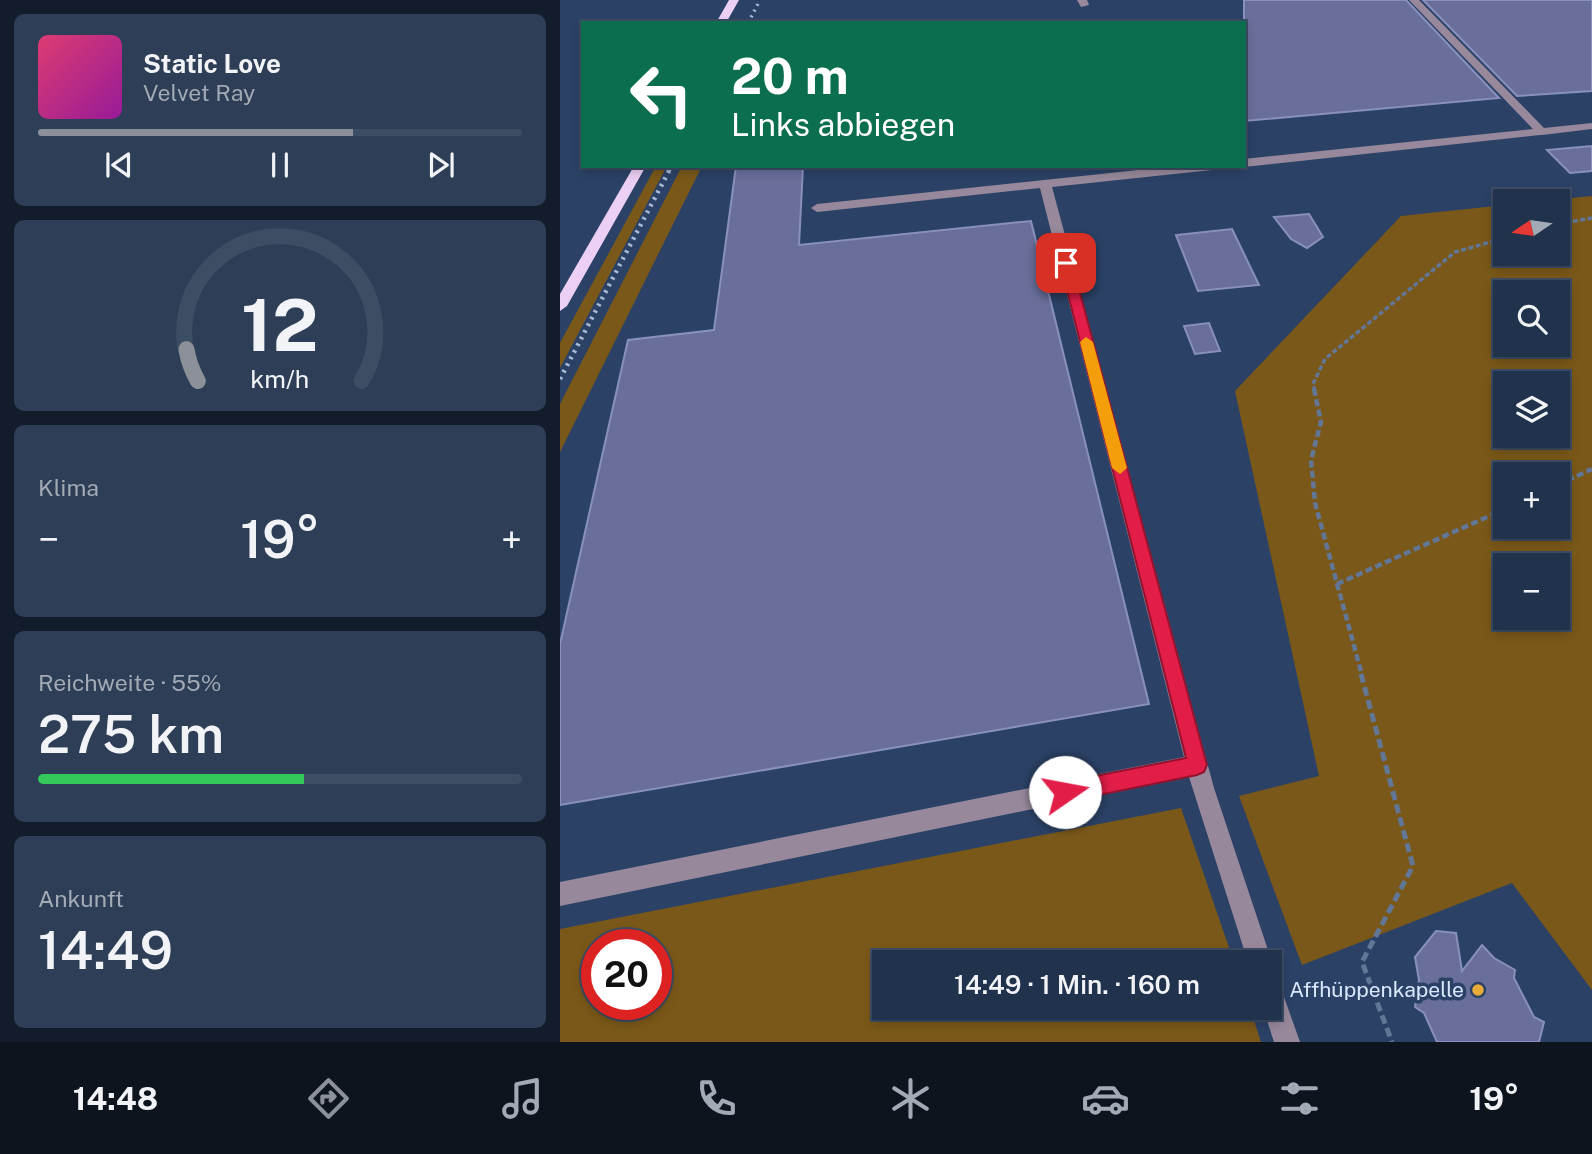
<!DOCTYPE html>
<html lang="de">
<head>
<meta charset="utf-8">
<style>
	:root { --surface:#20324c; --page:#2d3e56; --text:#f1f3f6; --muted:#a2aab5; --line:#3d4d64; --accent:#8c9099 }
	body { margin:0; font-family:"Public Sans",sans-serif; background:var(--page); color:var(--text); height:100vh; display:flex; flex-direction:column; font-size:26px; white-space:nowrap }
	* { box-sizing:border-box; margin:0 }
	p { font-size:23px; color:var(--muted) }
	.icon { flex:none; width:38px; height:38px; fill:none; stroke:currentColor; stroke-width:2; stroke-linecap:round; stroke-linejoin:round }
	.map { position:relative; flex:1; overflow:hidden }
	.details { display:flex; flex-direction:column; gap:14px; padding:14px; background:#121c2a; width:560px }
	.details>* { flex:none }
	.hud { position:absolute; left:21px; top:21px; width:665px; height:147px; border-radius:0px; box-shadow:0 4px 10px #0003,0 0 0 2px var(--line); background:#0b6e4f; color:#fff; overflow:hidden }
	.needle { width:46px; rotate:257deg }
	.tools { position:absolute; left:933px; top:189px; display:grid; gap:14px }
	.tools a { display:grid; place-items:center; width:77px; height:77px; border-radius:0px; background:var(--surface); box-shadow:0 4px 10px #0003,0 0 0 2px var(--line); font-size:35px }
	.speed { position:absolute; left:21px; top:929px; display:flex; gap:14px; font-size:35px; font-weight:700; text-align:center }
	.speed>* { display:grid; place-content:center; width:91px; height:91px; border-radius:50%; background:var(--surface); box-shadow:0 4px 10px #0003,0 0 0 2px var(--line); line-height:1 }
	.speed .limit { border:10px solid #d22; background:#fff; color:#111 }
	.pin { position:absolute; display:grid; place-items:center; width:60px; height:60px; color:#fff; margin:-30px; border-radius:14px; box-shadow:0 4px 10px #0006 }
	.me { position:absolute; width:77px; margin:-38px; rotate:78deg; stroke-linejoin:round; filter:drop-shadow(0 0 5px #0008) }
	.turn { display:flex; align-items:center; gap:24px; height:147px; padding:0 35px; font-size:32px }
	.turn .icon { width:91px; height:91px; stroke-width:2.5 }
	.turn b { display:block; font-size:49px; line-height:60px }
	.big { font-size:52px; font-weight:600; line-height:1.1 }
	.details .widget { flex:1; display:flex; flex-direction:column; justify-content:center; gap:10px; min-width:0; padding:0 24px; border-radius:10px; background:var(--page) }
	.details .dial { align-items:center; gap:0 }
	.dial svg { height:182px; overflow:visible; fill:none; stroke:var(--line); stroke-width:7; stroke-linecap:round; text-anchor:middle }
	.dial text { fill:var(--text); stroke:none }
	.song { display:flex; align-items:center; gap:21px }
	.cover { width:84px; height:84px; border-radius:10px; background:linear-gradient(135deg,hsl(340 70% 55%),hsl(300 70% 35%)) }
	.played { height:7px; border-radius:4px; background:linear-gradient(90deg,var(--accent) 65%,var(--line) 65%) }
	.keys { display:flex; justify-content:space-around; direction:ltr }
	.heat { display:flex; justify-content:space-between; align-items:center; font-size:38px; direction:ltr }
	.charge { height:10px; border-radius:5px; background:linear-gradient(90deg,#34c759 55%,var(--line) 0) }
	.trip { position:absolute; left:312px; top:950px; width:410px; height:70px; border-radius:0px; background:var(--surface); box-shadow:0 4px 10px #0003,0 0 0 2px var(--line); font-weight:600; line-height:70px; text-align:center }
	.menu { display:flex; height:112px; justify-content:space-around; align-items:center; background:#0d141e; color:var(--muted) }
	.menu .icon { width:49px; height:49px }
	.menu .active { color:var(--accent) }
	.menu b { font-size:32px; color:var(--text) }
	main { display:flex; flex:1; min-height:0 }
	.map>svg:first-child { display:block }
	.green { fill:#7a5819; fill-rule:evenodd }
	.building { fill:#696f9a; stroke:#8a90be; stroke-width:2 }
	.lines { fill:none; stroke-linecap:round; stroke-linejoin:round }
	.path-far2 { stroke:#627696; stroke-width:3.5; stroke-dasharray:5 2.5; stroke-linecap:butt }
	.path-far1 { stroke:#627696; stroke-width:4.5; stroke-dasharray:7 3.5; stroke-linecap:butt }
	.path { stroke:#627696; stroke-width:5; stroke-dasharray:9 4.5; stroke-linecap:butt }
	.minor { fill:#97899b; fill-rule:evenodd }
	.major { fill:#ebcff4; fill-rule:evenodd }
	.rail-far1 { stroke:#a9bad4; stroke-width:3.5; stroke-dasharray:2 4.5; stroke-linecap:butt }
	.rail { stroke:#a9bad4; stroke-width:4.5; stroke-dasharray:2.5 5; stroke-linecap:butt }
	.route { fill:#e11d48; stroke:#92132f; stroke-width:2 }
	.slow { fill:#f59e0b }
	.poi-dot { fill:#e9ab38; stroke:#2b4266; stroke-width:2.5 }
	.labels { text-anchor:middle; stroke-width:7; stroke-linejoin:round; paint-order:stroke }
	.near-poi-label { font-size:21px; fill:#d9e8fe; stroke:#2b4266; text-anchor:end }
</style>
</head>
<body>
<main>
<section class="details">
<div class="widget">
<div class="song"><i class="cover"></i><div><b>Static Love</b><p>Velvet Ray</p></div></div>
<div class="played"></div>
<div class="keys"><svg class="icon" aria-label="previous" viewBox="0 0 24 24"><path d="M18 5L8 12l10 7zM5 5v14"/></svg><svg class="icon" aria-label="pause" viewBox="0 0 24 24"><path d="M8 5v14M16 5v14"/></svg><svg class="icon" aria-label="next" viewBox="0 0 24 24"><path d="M6 5l10 7-10 7zM19 5v14"/></svg></div>
</div>
<div class="widget dial"><svg viewBox="0 0 100 80">
<path d="M14 69A42 42 0 1 1 86 69"/>
<path d="M14 69A42 42 0 0 1 9 55" stroke="#8c9099"/>
<text x="50" y="56" font-size="32" font-weight="700">12</text>
<text x="50" y="72" font-size="11">km/h</text>
</svg></div>
<div class="widget"><p>Klima</p>
<div class="heat"><a>−</a><b class="big">19°</b><a>+</a></div>
</div>
<div class="widget"><p>Reichweite · 55%</p><b class="big">275 km</b><div class="charge"></div></div>
<div class="widget"><p>Ankunft</p><b class="big">14:49</b></div>
</section>
<div class="map">
<svg width="1032" height="1042" viewBox="0 0 1032 1042">
	<rect width="100%" height="100%" fill="#2b4266"/>
	<path class="green" d="M 96,166 L 107,166 L 0,368 L 0,343 Z
		M 122,166 L 142,166 L 0,452 L 0,404 Z
		M 1032,196 L 1032,990 L 952,883 L 742,965 L 679,796 L 759,776 L 675,391 L 841,216 L 945,205 L 945,254 L 998,254 L 998,201 L 981,201 ZM 998,292 L 998,345 L 945,345 L 945,292 ZM 998,383 L 998,436 L 945,436 L 945,383 ZM 945,474 L 998,474 L 998,527 L 945,527 ZM 998,565 L 998,618 L 945,618 L 945,565 Z
		M 621,808 L 674,962 L 324,962 L 324,1008 L 690,1008 L 701,1042 L 0,1042 L 0,929 ZM 37,945 L 96,945 L 96,1004 L 37,1004 Z"/>
	<path class="building" d="M 684,0 L 846,0 L 939,98 L 684,121 Z
		M 863,0 L 1032,0 L 1032,91 L 957,96 Z
		M 1032,146 L 1032,171 L 1010,173 L 987,150 Z
		M 176,166 L 243,166 L 239,245 L 471,221 L 589,704 L 0,805 L 0,644 L 68,340 L 154,330 Z
		M 749,214 L 763,237 L 747,248 L 731,239 L 714,217 Z
		M 672,229 L 699,285 L 638,291 L 616,235 Z
		M 649,323 L 660,351 L 635,354 L 624,326 Z
		M 876,931 L 896,933 L 902,971 L 922,945 L 934,958 L 955,970 L 954,978 L 974,1017 L 984,1022 L 979,1042 L 877,1042 L 864,1013 L 855,1007 L 859,980 L 855,957 Z"/>
	<g class="lines">
		<path class="path-far2" d="M 998,224 L 1032,218
			M 755,391 L 753,384 L 765,359 L 895,252 L 945,238"/>
		<path class="path-far1" d="M 754,389 L 761,422 L 751,460 L 755,503 L 802,675
			M 998,485 L 1032,469
			M 777,584 L 945,509"/>
		<path class="path" d="M 801,674 L 853,866 L 802,962 L 832,1042"/>
		<path class="minor" d="M 517,0 L 527,0 L 529,5 L 521,7 Z
			M 849,0 L 859,0 L 984,128 L 1032,123 L 1032,129 L 982,135 L 980,135 L 684,167 L 683,166 L 684,159 L 973,129 Z
			M 616,166 L 658,166 L 652,170 L 492,187 L 654,788 L 712,962 L 709,970 L 709,962 L 688,962 L 629,777 L 0,906 L 0,882 L 624,757 L 480,188 L 257,212 L 251,208 L 257,204 Z
			M 709,977 L 718,980 L 740,1042 L 714,1042 L 703,1008 L 709,1008 Z"/>
		<path class="major" d="M 169,0 L 179,0 L 166,23 L 156,23 Z
			M 74,166 L 86,166 L 7,306 L 0,311 L 0,294 Z"/>
		<path class="rail-far1" d="M 188,23 L 200,0
			M 109,171 L 112,166"/>
		<path class="rail" d="M 0,379 L 110,169"/>
	</g>
	<path class="route" d="M 506,259 L 512,263 L 647,765 L 644,772 L 637,775 L 505,802 L 498,799 L 495,792 L 498,785 L 505,782 L 626,758 L 500,263 Z"/>
	<path class="slow" d="M 526,337 L 533,342 L 567,468 L 560,474 L 552,468 L 520,342 Z"/>
	<circle class="poi-dot" cx="918" cy="990" r="7"/>
	<g class="labels">
		<g class="near-poi-label">
			<text x="904" y="997">Affhüppenkapelle</text>
		</g>
	</g>
</svg>
<div class="tools">
<a><svg class="needle" viewBox="-14 -14 28 28"><path d="M0-13l5 13h-10z" fill="#e53935"/><path d="M0 13l5-13h-10z" fill="#a2aab5"/></svg></a>
<a><svg class="icon" aria-label="search" viewBox="0 0 24 24"><circle cx="10" cy="10" r="6"/><path d="M15 15l6 6"/></svg></a>
<a><svg class="icon" aria-label="layers" viewBox="0 0 24 24"><path d="M12 4l9 5-9 5-9-5zM3 14l9 5 9-5"/></svg></a>
<a>+</a>
<a>−</a>
</div>
<div class="speed"><div class="limit">20</div></div>
<div class="pin" style="left:506px;top:263px;background:#d93025"><svg class="icon" aria-label="arrive" viewBox="0 0 24 24"><path d="M6 21V4h12l-3 4 3 4H6"/></svg></div>
<svg class="me" style="left:505px;top:792px" viewBox="-20 -20 40 40"><circle r="19" fill="#fff"/><path d="M0-13L10 11 0 6-10 11z" fill="#e11d48"/></svg>
<div class="trip">14:49 · 1 Min. · 160 m</div>
<div class="hud">
<div class="turn"><svg class="icon" aria-label="left" viewBox="0 0 24 24"><path d="M17 20v-9H6M10 6l-5 5 5 5"/></svg><div><b>20 m</b>Links abbiegen</div></div>
</div>
</div>
</main>
<nav class="menu">
<b>14:48</b>
<svg class="icon active" aria-label="directions" viewBox="0 0 24 24"><path d="M12 3l9 9-9 9-9-9zM9 14v-3h6M13 9l2 2-2 2"/></svg>
<svg class="icon" aria-label="music" viewBox="0 0 24 24"><path d="M9 18V5l10-2v13"/><circle cx="6" cy="18" r="3"/><circle cx="16" cy="16" r="3"/></svg>
<svg class="icon" aria-label="phone" viewBox="0 0 24 24"><path d="M5 4h4l2 5-3 2q2 4 5 5l2-3 5 2v4C11 20 4 13 5 4z"/></svg>
<svg class="icon" aria-label="climate" viewBox="0 0 24 24"><path d="M12 3v18M4 7l16 10M4 17L20 7"/></svg>
<svg class="icon" aria-label="car" viewBox="0 0 24 24"><path d="M5 17H2v-5l4-1 3-4h7l3 4 3 1v5h-3M9 17h6M6 11h13"/><circle cx="7" cy="17" r="2"/><circle cx="17" cy="17" r="2"/></svg>
<svg class="icon" aria-label="filters" viewBox="0 0 24 24"><path d="M4 7h16M4 17h16"/><circle cx="9" cy="7" r="2"/><circle cx="15" cy="17" r="2"/></svg>
<b>19°</b>
</nav>
</body>
</html>
